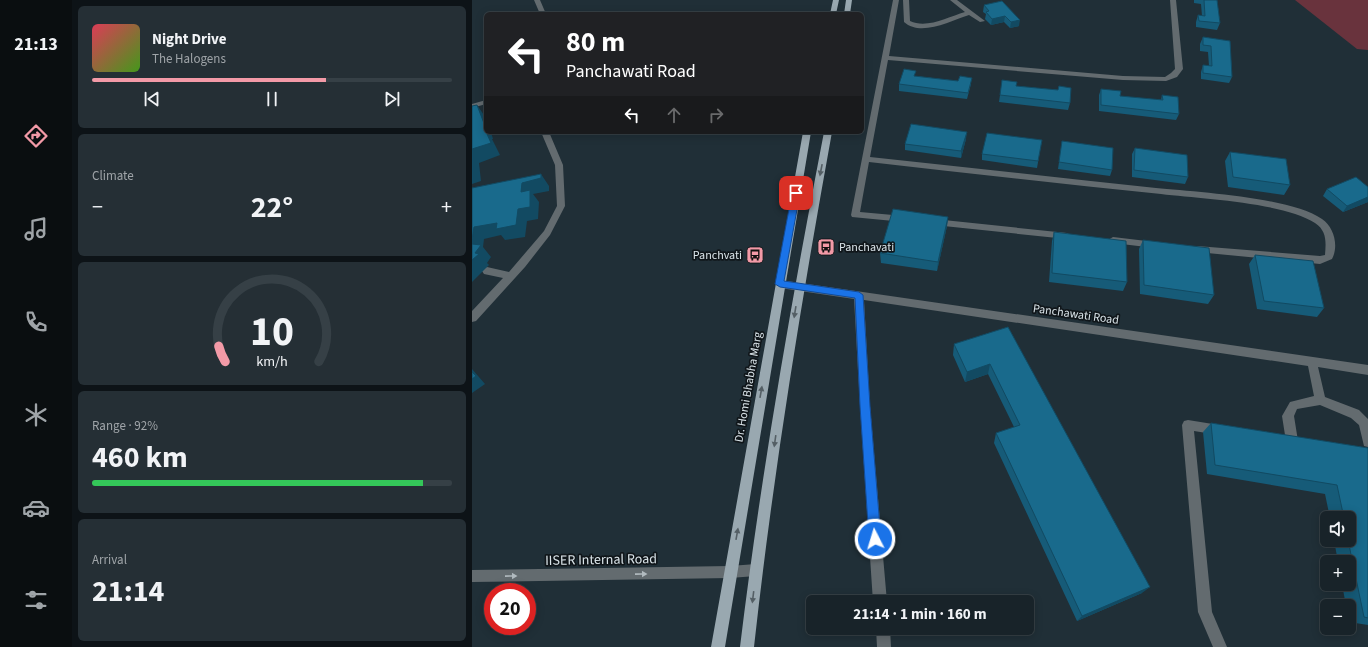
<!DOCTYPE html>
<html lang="en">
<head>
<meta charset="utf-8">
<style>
	:root { --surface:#182329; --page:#252f35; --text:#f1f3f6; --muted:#9fa4a8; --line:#364046; --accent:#f39aa7 }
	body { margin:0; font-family:"Source Sans 3",sans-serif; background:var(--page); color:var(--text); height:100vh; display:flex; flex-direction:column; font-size:15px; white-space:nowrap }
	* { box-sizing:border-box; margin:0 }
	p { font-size:13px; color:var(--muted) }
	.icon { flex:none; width:22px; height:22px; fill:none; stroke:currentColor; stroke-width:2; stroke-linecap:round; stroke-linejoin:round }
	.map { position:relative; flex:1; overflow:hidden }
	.panel { display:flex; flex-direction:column; gap:6px; padding:6px; background:#0d1317; width:400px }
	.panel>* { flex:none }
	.top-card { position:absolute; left:12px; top:12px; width:380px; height:122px; border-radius:6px; box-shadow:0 2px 10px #0003,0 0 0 1px var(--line); background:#202124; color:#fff; overflow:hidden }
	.buttons { position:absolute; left:848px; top:511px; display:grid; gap:8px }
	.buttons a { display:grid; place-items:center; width:36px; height:36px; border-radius:6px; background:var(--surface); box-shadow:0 2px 10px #0003,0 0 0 1px var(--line); font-size:20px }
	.speed { position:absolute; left:12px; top:583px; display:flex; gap:8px; font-size:20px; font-weight:700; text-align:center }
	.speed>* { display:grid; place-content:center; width:52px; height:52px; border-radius:50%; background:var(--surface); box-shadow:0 2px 10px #0003,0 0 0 1px var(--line); line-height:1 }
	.speed .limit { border:6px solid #d22; background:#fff; color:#111 }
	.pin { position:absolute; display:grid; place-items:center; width:34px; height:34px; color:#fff; margin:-17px; border-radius:8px; box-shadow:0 2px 6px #0006 }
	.me { position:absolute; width:44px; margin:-22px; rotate:355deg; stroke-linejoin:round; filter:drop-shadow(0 0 3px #0008) }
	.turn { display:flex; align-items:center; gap:14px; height:84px; padding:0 16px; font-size:18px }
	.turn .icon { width:52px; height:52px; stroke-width:2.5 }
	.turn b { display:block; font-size:28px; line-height:34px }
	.lanes { display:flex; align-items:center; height:38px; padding:0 16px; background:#0003; justify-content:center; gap:20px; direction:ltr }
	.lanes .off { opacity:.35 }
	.big { font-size:30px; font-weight:700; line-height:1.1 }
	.panel .card { flex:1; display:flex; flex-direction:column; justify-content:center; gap:6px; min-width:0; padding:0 14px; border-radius:6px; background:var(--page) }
	.panel .dial { align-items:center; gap:0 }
	.dial svg { height:104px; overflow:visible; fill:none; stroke:var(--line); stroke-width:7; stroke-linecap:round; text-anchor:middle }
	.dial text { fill:var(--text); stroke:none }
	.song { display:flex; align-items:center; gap:12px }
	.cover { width:48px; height:48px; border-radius:6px; background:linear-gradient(135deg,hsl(350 70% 55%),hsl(100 70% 35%)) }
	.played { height:4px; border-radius:2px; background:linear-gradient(90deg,var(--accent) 65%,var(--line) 65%) }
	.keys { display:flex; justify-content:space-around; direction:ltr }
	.heat { display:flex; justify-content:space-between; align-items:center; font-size:22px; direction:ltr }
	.charge { height:6px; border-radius:3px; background:linear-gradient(90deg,#34c759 92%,var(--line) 0) }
	.trip { position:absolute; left:334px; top:595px; width:228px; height:40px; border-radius:6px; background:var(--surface); box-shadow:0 2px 10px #0003,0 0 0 1px var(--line); font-weight:700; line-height:40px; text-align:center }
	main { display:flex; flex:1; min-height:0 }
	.tabs { display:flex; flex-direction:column; width:72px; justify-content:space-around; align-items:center; background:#0a0e10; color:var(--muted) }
	.tabs .icon { width:28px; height:28px }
	.tabs .current { color:var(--accent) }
	.tabs b { font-size:18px; color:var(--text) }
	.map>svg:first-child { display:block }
	.green { fill:#69333d }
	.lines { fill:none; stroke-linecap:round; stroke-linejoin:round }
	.minor { fill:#636b6f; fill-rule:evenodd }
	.major { fill:#99a8b0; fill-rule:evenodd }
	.wall { fill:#165b78 }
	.shaded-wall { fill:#124a62 }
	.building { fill:#196a8c; stroke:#124a62 }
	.oneway { fill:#545f65 }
	.oneway2 { fill:#b1babf }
	.route { fill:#1a73e8; stroke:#114b97 }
	.labels { text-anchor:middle; stroke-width:3.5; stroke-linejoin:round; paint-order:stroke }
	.poi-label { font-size:12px; fill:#dbe5ea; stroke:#10161a; text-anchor:start }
	.street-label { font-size:12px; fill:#dbe5ea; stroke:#10161a }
	.near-street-label { font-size:14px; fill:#dbe5ea; stroke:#10161a }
</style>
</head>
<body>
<main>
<nav class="tabs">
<b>21:13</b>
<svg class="icon current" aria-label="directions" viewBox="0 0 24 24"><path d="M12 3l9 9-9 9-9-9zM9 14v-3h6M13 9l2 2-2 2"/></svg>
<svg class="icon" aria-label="music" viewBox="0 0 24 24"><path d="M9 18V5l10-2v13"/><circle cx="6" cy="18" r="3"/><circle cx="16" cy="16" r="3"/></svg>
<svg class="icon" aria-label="phone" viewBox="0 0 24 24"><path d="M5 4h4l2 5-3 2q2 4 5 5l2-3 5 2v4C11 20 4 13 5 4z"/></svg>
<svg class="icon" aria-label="climate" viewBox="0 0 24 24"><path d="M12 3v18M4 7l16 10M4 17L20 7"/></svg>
<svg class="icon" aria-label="car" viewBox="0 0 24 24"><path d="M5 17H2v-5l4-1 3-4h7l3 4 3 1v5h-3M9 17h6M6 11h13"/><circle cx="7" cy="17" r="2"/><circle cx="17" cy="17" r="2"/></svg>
<svg class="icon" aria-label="filters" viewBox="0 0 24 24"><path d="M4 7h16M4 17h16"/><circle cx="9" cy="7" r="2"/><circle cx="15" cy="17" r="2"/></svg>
</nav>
<section class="panel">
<div class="card">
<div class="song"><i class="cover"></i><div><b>Night Drive</b><p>The Halogens</p></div></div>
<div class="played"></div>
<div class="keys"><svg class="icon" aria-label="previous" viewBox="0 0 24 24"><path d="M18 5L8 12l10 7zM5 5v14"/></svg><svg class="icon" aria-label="pause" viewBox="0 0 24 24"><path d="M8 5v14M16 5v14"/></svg><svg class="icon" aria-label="next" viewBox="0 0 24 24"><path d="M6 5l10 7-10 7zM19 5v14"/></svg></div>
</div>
<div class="card"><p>Climate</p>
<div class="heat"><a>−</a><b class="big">22°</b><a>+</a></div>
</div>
<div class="card dial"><svg viewBox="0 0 100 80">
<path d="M14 69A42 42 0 1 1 86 69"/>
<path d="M14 69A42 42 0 0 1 9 57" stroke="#f39aa7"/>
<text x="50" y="56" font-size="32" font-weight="700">10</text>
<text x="50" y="72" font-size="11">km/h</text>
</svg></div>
<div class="card"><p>Range · 92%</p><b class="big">460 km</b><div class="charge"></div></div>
<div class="card"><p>Arrival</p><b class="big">21:14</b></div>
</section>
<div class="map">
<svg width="896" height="647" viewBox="0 0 896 647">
	<rect width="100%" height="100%" fill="#202f37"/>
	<path class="green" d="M 823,0 L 896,0 L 896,50 L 885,49 Z"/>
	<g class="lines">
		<path class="minor" d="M 62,0 L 68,0 L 74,14 L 68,14 Z
			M 421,0 L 427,0 L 417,56 L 651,76 L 693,77 L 699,73 L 703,69 L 698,0 L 704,0 L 711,69 L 705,77 L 694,81 L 651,80 L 416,60 L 398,157 C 494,167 589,178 684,188 C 724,192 819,197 850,219 C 862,227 867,246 860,259 L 848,264 L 725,252 L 720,249 L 725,246 L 848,256 L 853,255 C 854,242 855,231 843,223 C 810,202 729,199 689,194 C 592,184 494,173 397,162 L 388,212 L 432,216 L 436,219 L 432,222 L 380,217 L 379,215 Z
			M 431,0 L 437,0 L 438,21 C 455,29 476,17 493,12 L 478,0 L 485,0 L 513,21 L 508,22 L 497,15 C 478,21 449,37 432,22 Z
			M 14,100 L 14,104 L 0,108 L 0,104 Z
			M 69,132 L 77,132 L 91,165 L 93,206 L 78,235 L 53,267 L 4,321 L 0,322 L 0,311 L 31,278 L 12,274 L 10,271 L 12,268 L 15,267 L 37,272 L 72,231 L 85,206 L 83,165 Z
			M 462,219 L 595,233 L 600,236 L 595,239 L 462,225 L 458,222 Z
			M 641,237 L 683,242 L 688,245 L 683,248 L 641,243 L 636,240 Z
			M 308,280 L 896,365 L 896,375 L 846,367 L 853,397 L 887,410 L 896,419 L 896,447 L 892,446 L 887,425 L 879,418 L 848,405 L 825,409 L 822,416 L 826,441 L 824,445 L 820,446 L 808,444 L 806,440 L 808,436 L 813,435 L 810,416 L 818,402 L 842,396 L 836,366 L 392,300 L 398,406 L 415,602 L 401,602 L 388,406 L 382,299 L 308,288 L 305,287 L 303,284 L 305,281 Z
			M 716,420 L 747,425 L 751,426 L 753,430 L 751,434 L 747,435 L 722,431 L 740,612 L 755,647 L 741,647 L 726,612 L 710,425 L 712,421 Z
			M 284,564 L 288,566 L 290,570 L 288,574 L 284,576 L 258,578 L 0,582 L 0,570 L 258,566 Z
			M 404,628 L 418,628 L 419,647 L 405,647 Z"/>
		<path class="major" d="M 361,0 L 367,0 L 364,14 L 358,14 Z
			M 374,0 L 380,0 L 378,14 L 372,14 Z
			M 331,132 L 339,132 L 253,647 L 239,647 Z
			M 352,132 L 360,132 C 329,303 301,474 282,647 L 268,647 C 289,474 319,303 352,132 Z"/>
	</g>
	<path class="wall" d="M 722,0 L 745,0 L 748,23 L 745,30 L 724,27 L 724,22 L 726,15 L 730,16 L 729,4 L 722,3 Z
		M 530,1 L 547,26 L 538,28 L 532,22 L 519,25 L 513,19 L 514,14 L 511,12 L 512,5 Z
		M 731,37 L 758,41 L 760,77 L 757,83 L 729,79 L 729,72 L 731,65 L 737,66 L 736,52 L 728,51 L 728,44 Z
		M 444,76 L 486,81 L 499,84 L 495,99 L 427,91 L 427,84 Z
		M 544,86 L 586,90 L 587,86 L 598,103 L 596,110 L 527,102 L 528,95 Z
		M 629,89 L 648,96 L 689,100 L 690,95 L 707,114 L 704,120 L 627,111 L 627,95 Z
		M 494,139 L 489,158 L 433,150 L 433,144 Z
		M 570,140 L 565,168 L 510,160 L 510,154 Z
		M 590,141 L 640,170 L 638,176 L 586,169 Z
		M 663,148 L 716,177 L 713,184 L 660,177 L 660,154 Z
		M 758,152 L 818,185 L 812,195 L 756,187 L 753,161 Z
		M 896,187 L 896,202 L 871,212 L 851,196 L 855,189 Z
		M 476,217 L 475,226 L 465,271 L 409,263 L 408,253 Z
		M 582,232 L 655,282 L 651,291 L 577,282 L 580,241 Z
		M 671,240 L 742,295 L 736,304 L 668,294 L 667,249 Z
		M 783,255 L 852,308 L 845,317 L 785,309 L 777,264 Z
		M 536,327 L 670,593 L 605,621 L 522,443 L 524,433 L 542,427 L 516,374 L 493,382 L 481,355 L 482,344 Z
		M 739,423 L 896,448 L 896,625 L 877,622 L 877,606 L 874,606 L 870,584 L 877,584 L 877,562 L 866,562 L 862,540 L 877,540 L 877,518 L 858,518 L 853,494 L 735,474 L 731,432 Z"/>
	<path class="shaded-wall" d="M 533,16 L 532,22 L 519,25 L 520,19 Z
		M 548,20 L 547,26 L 538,28 L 539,22 Z
		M 5,105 L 14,118 L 14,132 L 12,127 Z
		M 14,132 L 19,132 L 21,139 L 20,139 L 28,155 L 7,163 L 9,181 L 0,184 L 0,149 Z
		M 88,132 L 94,132 L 89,134 Z
		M 495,132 L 494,139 L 489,158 L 489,151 Z
		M 69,174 L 77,186 L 77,191 L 61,194 L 67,202 L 66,219 L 55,221 L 53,237 L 33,240 L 29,235 L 12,239 L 11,247 L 19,257 L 15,263 L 17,265 L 0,282 L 0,260 L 3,253 L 0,244 L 0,240 L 2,227 L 49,192 L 50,183 Z
		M 896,197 L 896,202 L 871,212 L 875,206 Z
		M 476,217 L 475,226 L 465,271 L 466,262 Z
		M 518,364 L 516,374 L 493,382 L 495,372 Z
		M 0,369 L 13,384 L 0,393 Z
		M 678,587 L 670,593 L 605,621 L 610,616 Z"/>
	<path class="building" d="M 732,0 L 745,0 L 748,23 L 727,21 L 726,15 L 733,16 Z
		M 530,1 L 548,20 L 539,22 L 533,16 L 520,19 L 514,12 L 517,11 L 512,5 Z
		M 731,37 L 758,41 L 760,77 L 731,73 L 731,65 L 740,66 L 739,46 L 731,45 Z
		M 432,69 L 444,71 L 442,76 L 486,81 L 488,76 L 500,78 L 496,93 L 427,84 Z
		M 530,80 L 545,82 L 544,86 L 586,90 L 587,86 L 599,88 L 598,103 L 528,95 Z
		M 629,89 L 649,91 L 648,96 L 691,100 L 690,95 L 706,97 L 707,114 L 629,105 Z
		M 5,105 L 13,126 L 12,127 L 19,143 L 0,149 L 0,106 Z
		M 439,124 L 495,132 L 489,151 L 433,144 Z
		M 515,133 L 570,140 L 566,161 L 510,154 Z
		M 590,141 L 641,148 L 640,170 L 587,162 Z
		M 663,148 L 715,155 L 716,177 L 662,170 Z
		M 758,152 L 814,159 L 818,185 L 761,177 Z
		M 69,174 L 69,178 L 50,183 L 49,192 L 58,190 L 58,207 L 46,209 L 44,225 L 24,229 L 25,223 L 2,227 L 0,240 L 0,188 Z
		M 884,177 L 896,187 L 896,197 L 875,206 L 855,189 Z
		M 421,209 L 476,217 L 466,262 L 408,253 Z
		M 582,232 L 654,241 L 655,282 L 580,273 Z
		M 671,240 L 737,248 L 742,295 L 672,285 Z
		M 0,244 L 9,245 L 3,253 L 7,254 L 0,260 Z
		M 783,255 L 841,261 L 852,308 L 792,301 Z
		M 536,327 L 678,587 L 610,616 L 524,433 L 548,425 L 518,364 L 495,372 L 482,344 Z
		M 0,372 L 4,376 L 0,379 Z
		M 739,423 L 896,448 L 896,618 L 892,617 L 876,540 L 877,540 L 877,518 L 872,518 L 865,485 L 743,465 Z"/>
	<defs><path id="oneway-solid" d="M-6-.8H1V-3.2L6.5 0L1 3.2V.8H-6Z"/></defs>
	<g class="oneway">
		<use href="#oneway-solid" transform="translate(349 170) rotate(101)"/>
		<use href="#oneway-solid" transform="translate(323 312) rotate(99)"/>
		<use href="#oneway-solid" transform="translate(289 392) rotate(-80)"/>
		<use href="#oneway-solid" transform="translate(303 441) rotate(98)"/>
		<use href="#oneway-solid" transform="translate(265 534) rotate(-80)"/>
		<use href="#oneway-solid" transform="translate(281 597) rotate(97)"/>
	</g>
	<g class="oneway2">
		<use href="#oneway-solid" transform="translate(169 574) rotate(-1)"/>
		<use href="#oneway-solid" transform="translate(39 576) rotate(-1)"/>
	</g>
	<path class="route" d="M 324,190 L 328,193 L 312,281 L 387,292 L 391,295 L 398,406 L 409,539 L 407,543 L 403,545 L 399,543 L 397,539 L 388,406 L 383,298 L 308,287 L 303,284 L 320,193 Z"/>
	<defs>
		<g id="bus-square" transform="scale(0.9)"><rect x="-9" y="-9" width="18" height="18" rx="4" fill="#f39aa7" stroke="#10161a"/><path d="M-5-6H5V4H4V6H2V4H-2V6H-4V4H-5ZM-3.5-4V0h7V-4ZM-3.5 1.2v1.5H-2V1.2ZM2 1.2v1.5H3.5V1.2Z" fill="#111"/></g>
	</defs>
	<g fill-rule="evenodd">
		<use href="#bus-square" x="354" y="247"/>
		<use href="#bus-square" x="283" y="255"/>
	</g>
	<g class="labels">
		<g class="poi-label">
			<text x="367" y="251">Panchavati</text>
			<text x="270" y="259" text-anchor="end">Panchvati</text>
		</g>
		<g class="street-label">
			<text transform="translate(604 314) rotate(8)" y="4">Panchawati Road</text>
			<text transform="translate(276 387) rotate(-80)" y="4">Dr. Homi Bhabha Marg</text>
		</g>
		<g class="near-street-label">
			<text transform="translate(129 559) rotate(-1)" y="5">IISER Internal Road</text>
		</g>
	</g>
</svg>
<div class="buttons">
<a><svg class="icon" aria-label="sound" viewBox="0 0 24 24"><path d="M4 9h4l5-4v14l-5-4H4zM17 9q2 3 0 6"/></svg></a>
<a>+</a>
<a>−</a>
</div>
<div class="speed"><div class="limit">20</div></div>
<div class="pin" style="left:324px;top:193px;background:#d93025"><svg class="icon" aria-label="arrive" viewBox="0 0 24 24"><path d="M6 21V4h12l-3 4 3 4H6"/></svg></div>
<svg class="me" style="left:403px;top:539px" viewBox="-20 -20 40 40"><circle r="17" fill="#1a73e8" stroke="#fff" stroke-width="3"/><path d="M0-11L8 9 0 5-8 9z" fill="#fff"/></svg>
<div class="trip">21:14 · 1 min · 160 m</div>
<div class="top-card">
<div class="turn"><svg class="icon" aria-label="left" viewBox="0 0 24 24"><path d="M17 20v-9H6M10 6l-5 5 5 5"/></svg><div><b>80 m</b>Panchawati Road</div></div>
<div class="lanes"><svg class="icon" aria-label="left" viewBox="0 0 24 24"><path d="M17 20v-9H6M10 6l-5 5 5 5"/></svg><svg class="icon off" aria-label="ahead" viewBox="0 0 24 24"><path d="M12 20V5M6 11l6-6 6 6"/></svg><svg class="icon off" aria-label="right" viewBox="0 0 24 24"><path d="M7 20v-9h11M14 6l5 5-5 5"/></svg></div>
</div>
</div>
</main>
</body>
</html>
